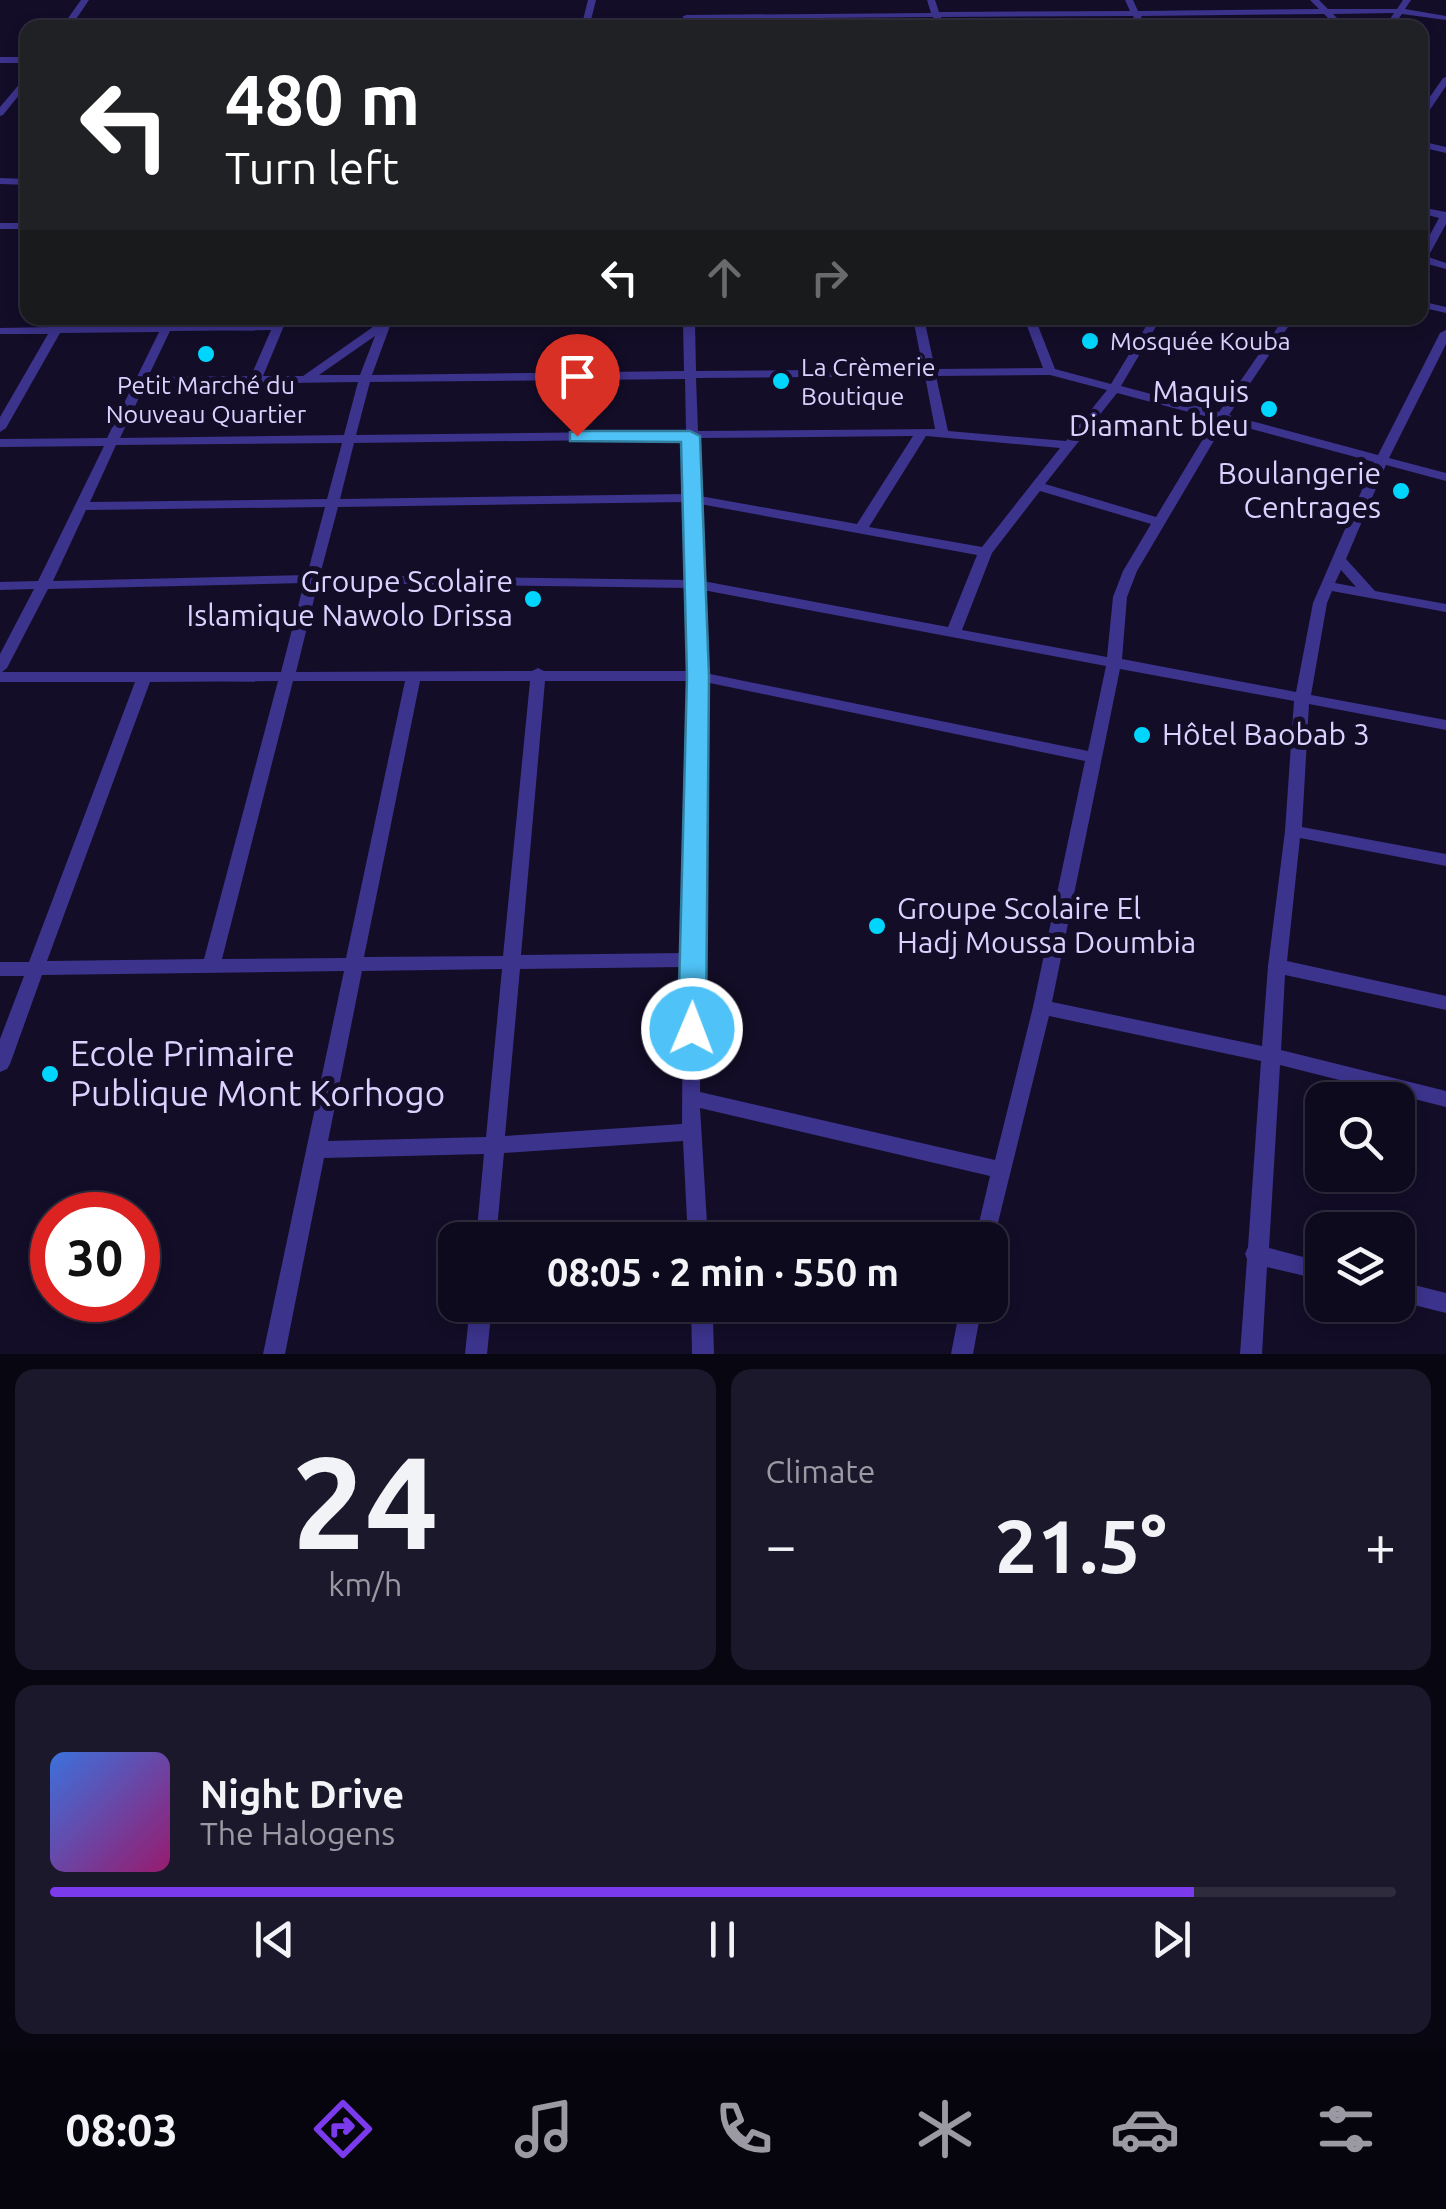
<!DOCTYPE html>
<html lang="en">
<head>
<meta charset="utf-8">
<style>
	:root { --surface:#0e0a1e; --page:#1c182b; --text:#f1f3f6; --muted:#9b9aa4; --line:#2e2b3c; --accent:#7c3aed }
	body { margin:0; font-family:Ubuntu,sans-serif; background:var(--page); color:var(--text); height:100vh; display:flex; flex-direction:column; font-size:38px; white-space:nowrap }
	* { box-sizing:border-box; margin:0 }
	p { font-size:32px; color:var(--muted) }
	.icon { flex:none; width:55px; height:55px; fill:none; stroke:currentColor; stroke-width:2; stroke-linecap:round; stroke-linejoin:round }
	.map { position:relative; height:1354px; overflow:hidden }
	.panel { display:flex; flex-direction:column; gap:15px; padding:15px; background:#080610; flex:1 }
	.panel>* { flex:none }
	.banner { position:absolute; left:20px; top:20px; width:1408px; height:305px; border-radius:20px; box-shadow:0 5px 15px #0003,0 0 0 2px var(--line); background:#202124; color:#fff; overflow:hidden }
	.controls { position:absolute; left:1305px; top:1082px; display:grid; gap:20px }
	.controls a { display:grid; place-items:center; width:110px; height:110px; border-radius:20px; background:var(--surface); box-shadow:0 5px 15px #0003,0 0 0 2px var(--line); font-size:50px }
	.speed { position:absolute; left:30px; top:1192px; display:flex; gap:20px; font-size:50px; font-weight:700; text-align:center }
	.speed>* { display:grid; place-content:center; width:130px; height:130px; border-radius:50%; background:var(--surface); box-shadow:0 5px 15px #0003,0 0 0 2px var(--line); line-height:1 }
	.speed .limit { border:15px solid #d22; background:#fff; color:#111 }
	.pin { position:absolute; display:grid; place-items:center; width:85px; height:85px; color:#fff; margin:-102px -42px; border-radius:50% 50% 50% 0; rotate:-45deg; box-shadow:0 0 10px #0007 }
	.pin .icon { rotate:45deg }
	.me { position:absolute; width:110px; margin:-55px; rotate:1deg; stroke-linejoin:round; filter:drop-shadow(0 0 8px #0008) }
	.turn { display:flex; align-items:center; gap:35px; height:210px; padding:0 40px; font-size:45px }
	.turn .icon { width:130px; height:130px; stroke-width:2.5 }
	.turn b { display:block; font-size:70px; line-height:85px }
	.lanes { display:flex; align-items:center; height:95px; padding:0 40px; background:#0003; justify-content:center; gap:50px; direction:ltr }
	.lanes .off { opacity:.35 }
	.big { font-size:75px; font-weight:600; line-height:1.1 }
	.panel .card { flex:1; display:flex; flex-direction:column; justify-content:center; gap:15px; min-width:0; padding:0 35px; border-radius:20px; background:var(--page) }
	.panel .dial { align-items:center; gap:0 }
	.dial b { font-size:130px; line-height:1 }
	.song { display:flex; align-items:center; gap:30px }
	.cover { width:120px; height:120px; border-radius:15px; background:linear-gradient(135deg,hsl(220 70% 55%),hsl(320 70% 35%)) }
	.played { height:10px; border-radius:5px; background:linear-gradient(90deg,var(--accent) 85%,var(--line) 85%) }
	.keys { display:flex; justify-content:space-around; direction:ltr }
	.heat { display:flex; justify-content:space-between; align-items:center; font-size:55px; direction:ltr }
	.panel .tiles { flex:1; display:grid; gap:15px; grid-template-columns:1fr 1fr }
	.card:last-child { grid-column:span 2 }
	.trip { position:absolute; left:438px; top:1222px; width:570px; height:100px; border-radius:20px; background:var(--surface); box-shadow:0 5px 15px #0003,0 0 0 2px var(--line); font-weight:600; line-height:100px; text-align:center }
	.menu { display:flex; height:160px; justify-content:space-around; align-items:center; background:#06040c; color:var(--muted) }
	.menu .icon { width:70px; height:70px }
	.menu .current { color:var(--accent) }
	.menu b { font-size:45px; color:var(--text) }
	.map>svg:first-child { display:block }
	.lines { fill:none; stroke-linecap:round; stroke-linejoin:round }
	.minor { fill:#3c338c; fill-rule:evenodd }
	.route { fill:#4fc3f7; stroke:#337fa1; stroke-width:2.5 }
	.poi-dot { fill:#00d5fe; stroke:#130d28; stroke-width:4 }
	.labels { text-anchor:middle; stroke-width:10; stroke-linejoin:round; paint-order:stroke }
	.far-poi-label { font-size:25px; fill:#dbd3ff; stroke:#130d28; text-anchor:start }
	.poi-label { font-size:30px; fill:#dbd3ff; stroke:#130d28; text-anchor:end }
	.near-poi-label { font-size:35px; fill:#dbd3ff; stroke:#130d28; text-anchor:start }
</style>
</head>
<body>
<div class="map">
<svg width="1446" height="1354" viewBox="0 0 1446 1354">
	<rect width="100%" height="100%" fill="#130d28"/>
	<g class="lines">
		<path class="minor" d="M 81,0 L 89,0 L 70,28 L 61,28 Z
			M 588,0 L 596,0 L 589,28 L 581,28 Z
			M 927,0 L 935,0 L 939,12 L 1130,11 L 1125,0 L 1133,0 L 1138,11 L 1319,9 L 1310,0 L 1319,0 L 1328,9 L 1397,9 L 1403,0 L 1411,0 L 1405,9 L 1446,16 L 1446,20 L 1402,14 L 1392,28 L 1384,28 L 1394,13 L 1333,14 L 1347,28 L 1338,28 L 1324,14 L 1141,16 L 1147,28 L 1139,28 L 1133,16 L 941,17 L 944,28 L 936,28 L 933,17 L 686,19 L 682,17 L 686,15 L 931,13 Z
			M 0,57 L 28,57 L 28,63 L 0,63 Z
			M 28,74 L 28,84 L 3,115 L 0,116 L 0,107 Z
			M 1446,77 L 1446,86 L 1423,120 L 1420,121 L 1420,111 L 1443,78 Z
			M 1420,141 L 1446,147 L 1446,153 L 1420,147 Z
			M 0,178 L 28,179 L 28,185 L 0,184 Z
			M 1420,207 L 1446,212 L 1446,224 L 1428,257 L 1446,263 L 1446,269 L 1420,262 L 1420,253 L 1439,218 L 1420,213 Z
			M 0,223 L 28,223 L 28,229 L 0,229 Z
			M 1420,301 L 1446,307 L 1446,313 L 1420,307 Z
			M 58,318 L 69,318 L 64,326 L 274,323 L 276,319 L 284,319 L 286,321 L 263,376 L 303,376 L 380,322 L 382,318 L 392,318 L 392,320 L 844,318 L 838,321 L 695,323 L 696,371 L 923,369 L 913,318 L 924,318 L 935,369 L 1043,368 L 1024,318 L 1035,318 L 1055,369 L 1111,384 L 1151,318 L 1161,318 L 1121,386 L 1219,412 L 1284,318 L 1294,318 L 1229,415 L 1378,455 L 1440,333 L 1446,330 L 1446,344 L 1389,458 L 1446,473 L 1446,481 L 1386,465 L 1346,559 L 1375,591 L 1446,604 L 1446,612 L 1332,591 L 1327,603 L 1311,695 L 1446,720 L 1446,730 L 1309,704 L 1302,827 L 1446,854 L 1446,866 L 1300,838 L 1287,961 L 1446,996 L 1446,1010 L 1285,975 L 1281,1050 L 1446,1091 L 1446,1107 L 1280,1065 L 1269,1248 L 1322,1262 L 1322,1280 L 1267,1267 L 1262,1354 L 1240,1354 L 1247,1259 L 1245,1254 L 1248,1247 L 1261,1061 L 1049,1016 L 992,1247 L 990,1247 L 990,1240 L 975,1240 L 990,1176 L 700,1108 L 708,1240 L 688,1240 L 683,1141 L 504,1153 L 496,1240 L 476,1240 L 484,1154 L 324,1158 L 285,1354 L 263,1354 L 344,971 L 42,975 L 10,1064 L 7,1069 L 0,1072 L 0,1039 L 24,976 L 0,976 L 0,962 L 29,962 L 135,682 L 0,682 L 0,654 L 34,589 L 0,590 L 0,582 L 38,581 L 104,446 L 0,447 L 0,439 L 107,438 L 159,332 L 60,333 L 6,428 L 0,432 L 0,417 L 48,334 L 0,334 L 0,328 L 52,327 ZM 683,323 L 684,371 L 372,375 L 390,326 ZM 271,330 L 251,376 L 148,377 L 170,331 ZM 375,336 L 360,375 L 319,375 ZM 1050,375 L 1107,390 L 1066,441 L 948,431 L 936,376 ZM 925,376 L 935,429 L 698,431 L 696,378 ZM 685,379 L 686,431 L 356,435 L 370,382 ZM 358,382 L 344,435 L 120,438 L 145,385 ZM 1117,393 L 1215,419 L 1156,517 L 1045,484 ZM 1225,422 L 1374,462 L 1313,603 L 1296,692 L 1122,659 L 1127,597 L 1137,571 ZM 913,436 L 857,524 L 700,496 L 698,438 ZM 926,436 L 1060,448 L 982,547 L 869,527 ZM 686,439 L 687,494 L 340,499 L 354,443 ZM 342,443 L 327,499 L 90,502 L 116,445 ZM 1040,491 L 1151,524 L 1123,571 L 1113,597 L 1107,657 L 962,630 L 992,553 ZM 687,502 L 689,580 L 320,575 L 338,507 ZM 700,504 L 977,555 L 948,627 L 703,581 ZM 325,507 L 307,575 L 53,581 L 86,510 ZM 1341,570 L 1356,587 L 1335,583 ZM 304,583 L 281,672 L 2,672 L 7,668 L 48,589 ZM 318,583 L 689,588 L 690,671 L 544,671 L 538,668 L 532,671 L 296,672 ZM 703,590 L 1106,666 L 1088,751 L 705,673 ZM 1120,669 L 1294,701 L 1285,831 L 1268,966 L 1262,1046 L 1052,1002 ZM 278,681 L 204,959 L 47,961 L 150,682 ZM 293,681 L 405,681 L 346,958 L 222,959 ZM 420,681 L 530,681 L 503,956 L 364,957 ZM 545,681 L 690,681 L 684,953 L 521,955 ZM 705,682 L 1085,761 L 1033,1007 L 995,1160 L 700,1092 ZM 683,967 L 682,1124 L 505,1136 L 520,969 ZM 502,969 L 486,1137 L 328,1141 L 362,971 Z
			M 1398,1281 L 1446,1293 L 1446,1313 L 1398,1301 Z
			M 470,1305 L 492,1305 L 487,1354 L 465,1354 Z
			M 691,1305 L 982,1305 L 973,1354 L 951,1354 L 957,1323 L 713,1318 L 714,1354 L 692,1354 Z"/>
	</g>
	<path class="route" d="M 577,431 L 690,431 L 700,436 L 709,676 L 706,1029 L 702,1037 L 692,1040 L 682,1037 L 678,1029 L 687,676 L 681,442 L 570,441 L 570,432 Z"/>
	<g class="poi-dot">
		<circle cx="1090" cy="341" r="10"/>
		<circle cx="206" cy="354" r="10"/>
		<circle cx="781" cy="381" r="10"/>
		<circle cx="1269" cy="409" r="10"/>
		<circle cx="1401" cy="491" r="10"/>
		<circle cx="533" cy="599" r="10"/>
		<circle cx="1142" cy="735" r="10"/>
		<circle cx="877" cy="926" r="10"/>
		<circle cx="50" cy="1074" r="10"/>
	</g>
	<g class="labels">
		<g class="far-poi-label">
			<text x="1110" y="350">Mosquée Kouba</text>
			<text x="801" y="376">La Crèmerie<tspan x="801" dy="29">Boutique</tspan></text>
			<text x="206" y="394" text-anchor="middle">Petit Marché du<tspan x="206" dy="29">Nouveau Quartier</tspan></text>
		</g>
		<g class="poi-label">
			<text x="1249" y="402">Maquis<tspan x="1249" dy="34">Diamant bleu</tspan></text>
			<text x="1381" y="484">Boulangerie<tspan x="1381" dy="34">Centrages</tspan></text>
			<text x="513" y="592">Groupe Scolaire<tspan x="513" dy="34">Islamique Nawolo Drissa</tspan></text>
			<text x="1162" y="745" text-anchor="start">Hôtel Baobab 3</text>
			<text x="897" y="919" text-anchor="start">Groupe Scolaire El<tspan x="897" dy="34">Hadj Moussa Doumbia</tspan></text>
		</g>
		<g class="near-poi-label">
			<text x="70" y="1066">Ecole Primaire<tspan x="70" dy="40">Publique Mont Korhogo</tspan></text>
		</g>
	</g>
</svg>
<div class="controls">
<a><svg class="icon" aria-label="search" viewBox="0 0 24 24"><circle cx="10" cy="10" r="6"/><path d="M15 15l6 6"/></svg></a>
<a><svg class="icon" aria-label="layers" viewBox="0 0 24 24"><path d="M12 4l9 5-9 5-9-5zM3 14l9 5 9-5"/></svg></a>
</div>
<div class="speed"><div class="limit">30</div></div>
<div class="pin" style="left:577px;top:436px;background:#d93025"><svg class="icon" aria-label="arrive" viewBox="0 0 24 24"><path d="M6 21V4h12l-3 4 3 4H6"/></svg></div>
<svg class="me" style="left:692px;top:1029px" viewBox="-20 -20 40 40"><circle r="17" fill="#4fc3f7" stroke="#fff" stroke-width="3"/><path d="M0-11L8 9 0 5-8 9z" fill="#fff"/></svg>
<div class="trip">08:05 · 2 min · 550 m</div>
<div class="banner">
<div class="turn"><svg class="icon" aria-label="left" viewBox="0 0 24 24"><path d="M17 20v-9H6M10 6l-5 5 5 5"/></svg><div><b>480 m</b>Turn left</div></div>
<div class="lanes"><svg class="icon" aria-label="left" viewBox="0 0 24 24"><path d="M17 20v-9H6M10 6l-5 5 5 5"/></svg><svg class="icon off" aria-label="ahead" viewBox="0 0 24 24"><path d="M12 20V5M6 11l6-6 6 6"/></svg><svg class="icon off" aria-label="right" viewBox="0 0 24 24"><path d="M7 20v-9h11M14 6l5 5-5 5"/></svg></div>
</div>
</div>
<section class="panel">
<div class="tiles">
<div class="card dial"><b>24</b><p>km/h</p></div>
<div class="card"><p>Climate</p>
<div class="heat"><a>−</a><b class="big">21.5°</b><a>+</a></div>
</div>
<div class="card">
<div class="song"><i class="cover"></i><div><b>Night Drive</b><p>The Halogens</p></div></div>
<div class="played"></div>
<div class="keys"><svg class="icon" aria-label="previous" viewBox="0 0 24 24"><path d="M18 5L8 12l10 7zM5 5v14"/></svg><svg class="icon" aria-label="pause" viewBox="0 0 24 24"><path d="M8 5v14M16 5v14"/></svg><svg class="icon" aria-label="next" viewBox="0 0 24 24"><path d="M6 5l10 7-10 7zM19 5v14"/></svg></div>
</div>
</div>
</section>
<nav class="menu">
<b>08:03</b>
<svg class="icon current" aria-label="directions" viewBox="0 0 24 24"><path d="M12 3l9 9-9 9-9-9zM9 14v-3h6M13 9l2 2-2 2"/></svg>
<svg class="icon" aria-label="music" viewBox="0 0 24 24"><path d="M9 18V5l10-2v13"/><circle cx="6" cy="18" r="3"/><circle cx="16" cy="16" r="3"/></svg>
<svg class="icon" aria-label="phone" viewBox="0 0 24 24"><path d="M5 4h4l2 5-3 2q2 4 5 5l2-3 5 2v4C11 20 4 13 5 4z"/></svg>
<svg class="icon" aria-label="climate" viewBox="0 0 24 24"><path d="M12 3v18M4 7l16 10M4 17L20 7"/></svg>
<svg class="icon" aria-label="car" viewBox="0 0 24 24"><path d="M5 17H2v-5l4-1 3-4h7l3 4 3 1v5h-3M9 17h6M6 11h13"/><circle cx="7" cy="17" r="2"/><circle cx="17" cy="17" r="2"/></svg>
<svg class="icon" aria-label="filters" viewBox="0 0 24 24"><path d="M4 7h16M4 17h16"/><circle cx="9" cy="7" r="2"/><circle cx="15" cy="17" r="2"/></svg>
</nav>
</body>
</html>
